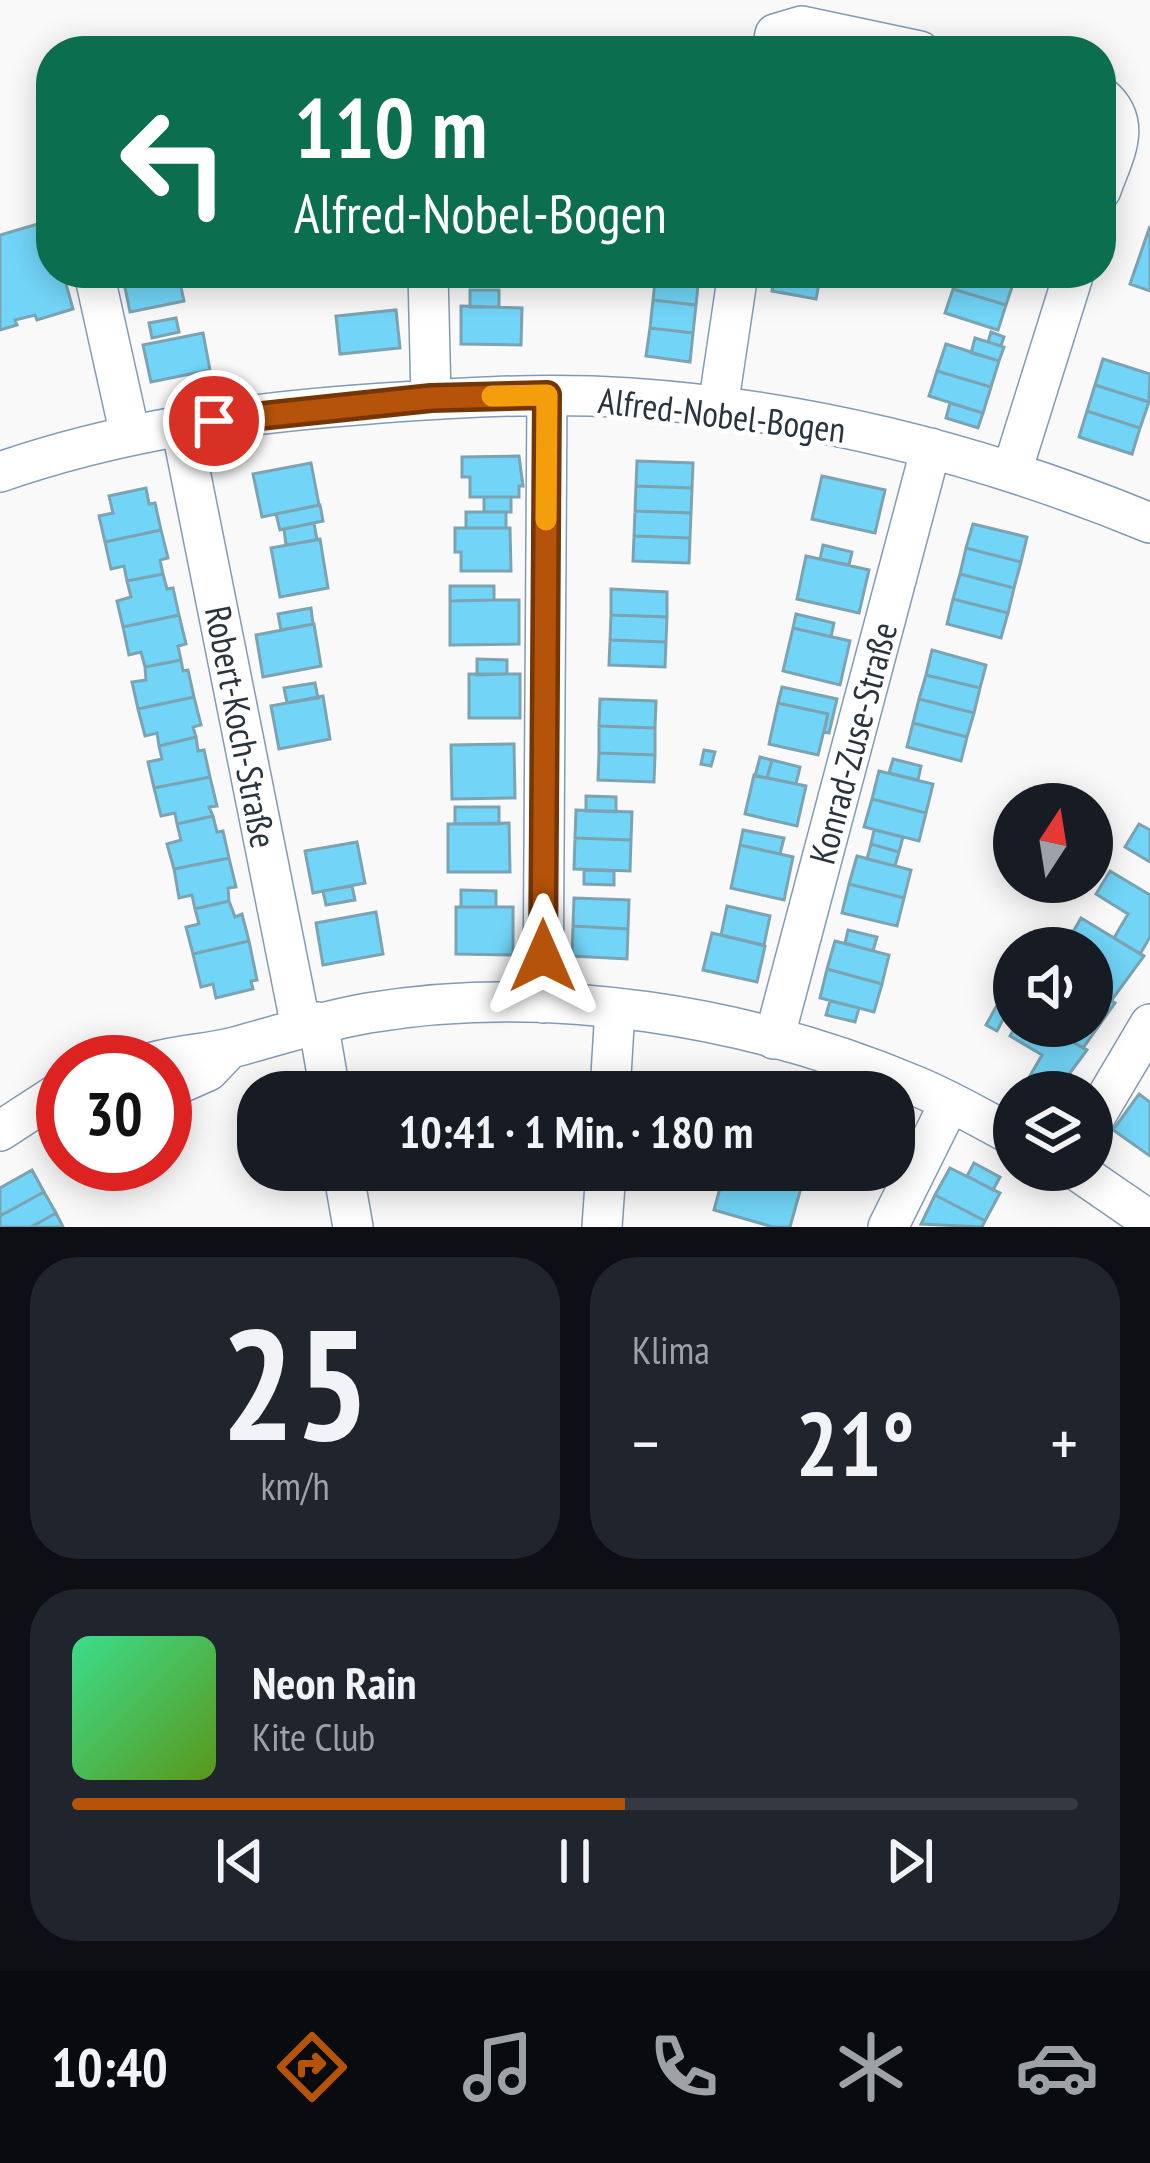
<!DOCTYPE html>
<html lang="de">
<head>
<meta charset="utf-8">
<style>
	:root { --surface:#171b24; --page:#20242c; --text:#f1f3f6; --muted:#9ea1a6; --line:#363941; --accent:#b45309 }
	body { margin:0; font-family:"PT Sans Narrow",sans-serif; background:var(--page); color:var(--text); height:100vh; display:flex; flex-direction:column; font-size:45px; white-space:nowrap }
	* { box-sizing:border-box; margin:0 }
	p { font-size:39px; color:var(--muted) }
	.icon { flex:none; width:66px; height:66px; fill:none; stroke:currentColor; stroke-width:2; stroke-linecap:round; stroke-linejoin:round }
	.map { position:relative; height:1227px; overflow:hidden }
	.side { display:flex; flex-direction:column; gap:30px; padding:30px; background:#0d0f14; flex:1 }
	.side>* { flex:none }
	.banner { position:absolute; left:36px; top:36px; width:1080px; height:252px; border-radius:48px; box-shadow:0 6px 30px #0003; background:#0b6e4f; color:#fff; overflow:hidden }
	.needle { width:78px; rotate:12deg }
	.tools { position:absolute; left:993px; top:783px; display:grid; gap:24px }
	.tools a { display:grid; place-items:center; width:120px; height:120px; border-radius:50%; background:var(--surface); box-shadow:0 6px 30px #0003; font-size:60px }
	.speed { position:absolute; left:36px; top:1035px; display:flex; gap:24px; font-size:60px; font-weight:700; text-align:center }
	.speed>* { display:grid; place-content:center; width:156px; height:156px; border-radius:50%; background:var(--surface); box-shadow:0 6px 30px #0003; line-height:1 }
	.speed .limit { border:18px solid #d22; background:#fff; color:#111 }
	.pin { position:absolute; display:grid; place-items:center; width:102px; height:102px; color:#fff; margin:-51px; border:6px solid #fff; border-radius:50%; box-shadow:0 3px 12px #0007 }
	.me { position:absolute; width:132px; margin:-66px; rotate:0deg; stroke-linejoin:round; filter:drop-shadow(0 0 9px #0008) }
	.turn { display:flex; align-items:center; gap:42px; height:252px; padding:0 60px; font-size:54px }
	.turn .icon { width:156px; height:156px; stroke-width:2.5 }
	.turn b { display:block; font-size:84px; line-height:102px }
	.big { font-size:90px; font-weight:600; line-height:1.1 }
	.side .tile { flex:1; display:flex; flex-direction:column; justify-content:center; gap:18px; min-width:0; padding:0 42px; border-radius:48px; background:var(--page) }
	.side .dial { align-items:center; gap:0 }
	.dial b { font-size:156px; line-height:1 }
	.song { display:flex; align-items:center; gap:36px }
	.cover { width:144px; height:144px; border-radius:18px; background:linear-gradient(135deg,hsl(150 70% 55%),hsl(90 70% 35%)) }
	.played { height:12px; border-radius:6px; background:linear-gradient(90deg,var(--accent) 55%,var(--line) 55%) }
	.keys { display:flex; justify-content:space-around; direction:ltr }
	.heat { display:flex; justify-content:space-between; align-items:center; font-size:66px; direction:ltr }
	.side .tiles { flex:1; display:grid; gap:30px; grid-template-columns:1fr 1fr }
	.tile:last-child { grid-column:span 2 }
	.trip { position:absolute; left:237px; top:1071px; width:678px; height:120px; border-radius:48px; background:var(--surface); box-shadow:0 6px 30px #0003; font-weight:600; line-height:120px; text-align:center }
	.menu { display:flex; height:192px; justify-content:space-around; align-items:center; background:#090b0e; color:var(--muted) }
	.menu .icon { width:84px; height:84px }
	.menu .selected { color:var(--accent) }
	.menu b { font-size:54px; color:var(--text) }
	.map>svg:first-child { display:block }
	.building { fill:#72d5f8; stroke:#7ba3b2; stroke-width:3 }
	.lines { fill:none; stroke-linecap:round; stroke-linejoin:round }
	.street-casing { stroke:#819bb6; stroke-width:42 }
	.street { stroke:#fff; stroke-width:39 }
	.route-casing { stroke:#753606; stroke-width:30 }
	.route { stroke:#b45309; stroke-width:21 }
	.slow { stroke:#f59e0b; stroke-width:21 }
	.labels { text-anchor:middle; stroke-width:10; stroke-linejoin:round; paint-order:stroke }
	.street-label { font-size:36px; fill:#29343e; stroke:#fff }
</style>
</head>
<body>
<div class="map">
<svg width="1150" height="1227" viewBox="0 0 1150 1227">
	<rect width="100%" height="100%" fill="#f9f9f9"/>
	<path class="building" d="M 48,221 L 51,273 L 63,273 L 73,309 L 37,320 L 35,315 L 15,320 L 17,325 L 0,330 L 0,235 Z
		M 1150,226 L 1150,291 L 1130,284 Z
		M 122,273 L 178,273 L 184,301 L 130,312 Z
		M 656,273 L 699,276 L 696,305 L 653,300 Z
		M 775,273 L 821,273 L 816,299 L 772,291 Z
		M 958,273 L 990,273 L 1014,281 L 1006,305 L 953,289 Z
		M 953,289 L 1006,305 L 998,330 L 945,313 Z
		M 470,290 L 499,290 L 499,307 L 470,307 Z
		M 653,300 L 696,305 L 693,333 L 650,328 Z
		M 461,306 L 522,308 L 521,345 L 461,344 Z
		M 396,310 L 400,348 L 340,354 L 336,316 Z
		M 176,318 L 179,332 L 152,338 L 149,323 Z
		M 650,328 L 693,333 L 690,362 L 646,356 Z
		M 991,332 L 1004,337 L 1001,346 L 988,342 Z
		M 203,333 L 210,370 L 151,382 L 143,345 Z
		M 975,338 L 1004,347 L 999,361 L 971,353 Z
		M 946,344 L 999,361 L 991,387 L 937,371 Z
		M 1103,359 L 1150,374 L 1149,402 L 1095,385 Z
		M 937,371 L 991,387 L 983,413 L 929,396 Z
		M 1095,385 L 1149,402 L 1140,428 L 1087,411 Z
		M 950,403 L 983,413 L 978,428 L 946,418 Z
		M 1087,411 L 1140,428 L 1132,454 L 1079,437 Z
		M 519,456 L 523,486 L 519,486 L 519,497 L 470,497 L 470,477 L 462,477 L 462,457 Z
		M 637,461 L 693,463 L 692,488 L 636,486 Z
		M 311,463 L 319,505 L 262,517 L 253,474 Z
		M 822,476 L 885,490 L 875,533 L 812,519 Z
		M 636,486 L 692,488 L 691,513 L 635,511 Z
		M 146,488 L 149,504 L 155,503 L 161,530 L 105,542 L 99,516 L 113,513 L 109,496 Z
		M 484,497 L 511,497 L 511,512 L 484,512 Z
		M 320,505 L 323,521 L 280,530 L 276,514 Z
		M 635,511 L 691,513 L 690,538 L 634,536 Z
		M 466,512 L 506,512 L 506,528 L 466,528 Z
		M 314,523 L 317,540 L 286,545 L 284,529 Z
		M 973,524 L 1027,537 L 1021,562 L 966,548 Z
		M 455,528 L 510,528 L 511,571 L 461,571 L 461,552 L 455,552 Z
		M 161,530 L 168,558 L 160,560 L 163,574 L 127,581 L 124,566 L 111,569 L 105,542 Z
		M 634,536 L 690,538 L 689,563 L 633,561 Z
		M 320,539 L 328,588 L 280,597 L 271,548 Z
		M 823,545 L 852,552 L 849,565 L 820,559 Z
		M 966,548 L 1021,562 L 1014,588 L 960,574 Z
		M 806,556 L 869,570 L 859,613 L 797,599 Z
		M 163,574 L 167,589 L 173,588 L 179,615 L 123,627 L 117,601 L 131,597 L 127,581 Z
		M 960,574 L 1014,588 L 1008,613 L 953,599 Z
		M 450,586 L 494,586 L 494,600 L 450,601 Z
		M 611,589 L 667,592 L 667,617 L 611,615 Z
		M 953,599 L 1008,613 L 1001,638 L 947,624 Z
		M 494,600 L 519,600 L 519,644 L 450,645 L 450,601 Z
		M 311,608 L 313,624 L 281,630 L 278,614 Z
		M 796,614 L 834,623 L 831,637 L 793,628 Z
		M 179,615 L 186,644 L 178,646 L 181,660 L 145,667 L 141,652 L 129,655 L 123,627 Z
		M 611,615 L 667,617 L 666,642 L 610,640 Z
		M 314,624 L 321,666 L 263,677 L 256,635 Z
		M 793,628 L 850,641 L 840,685 L 783,671 Z
		M 610,640 L 666,642 L 665,667 L 609,665 Z
		M 932,650 L 986,665 L 980,688 L 926,675 Z
		M 477,659 L 507,660 L 507,674 L 477,675 Z
		M 181,660 L 183,671 L 188,670 L 194,697 L 138,709 L 132,682 L 146,680 L 145,667 Z
		M 469,674 L 520,674 L 520,718 L 469,718 Z
		M 926,675 L 980,688 L 974,713 L 919,699 Z
		M 315,683 L 318,698 L 287,703 L 284,688 Z
		M 782,687 L 837,699 L 829,733 L 824,732 L 828,714 L 778,703 Z
		M 323,696 L 330,739 L 279,749 L 271,706 Z
		M 194,697 L 201,725 L 193,727 L 196,737 L 159,746 L 157,733 L 145,736 L 138,709 Z
		M 600,699 L 656,701 L 655,728 L 599,726 Z
		M 919,699 L 974,713 L 967,737 L 913,723 Z
		M 778,703 L 828,714 L 818,755 L 769,744 Z
		M 913,723 L 967,737 L 961,761 L 907,747 Z
		M 599,726 L 655,728 L 655,755 L 599,753 Z
		M 196,737 L 198,751 L 204,750 L 210,777 L 154,788 L 148,762 L 162,759 L 159,746 Z
		M 514,744 L 515,798 L 452,799 L 451,745 Z
		M 704,750 L 715,752 L 711,766 L 701,764 Z
		M 599,753 L 655,755 L 654,782 L 598,780 Z
		M 760,757 L 772,760 L 767,778 L 755,776 Z
		M 893,759 L 921,766 L 918,780 L 889,773 Z
		M 772,760 L 800,767 L 796,784 L 767,778 Z
		M 879,771 L 933,784 L 926,813 L 872,799 Z
		M 754,775 L 806,786 L 797,826 L 745,814 Z
		M 210,777 L 217,806 L 209,807 L 213,816 L 177,824 L 175,813 L 161,816 L 154,788 Z
		M 586,796 L 616,797 L 616,812 L 586,811 Z
		M 872,799 L 926,813 L 919,841 L 864,827 Z
		M 455,807 L 499,807 L 499,824 L 455,824 Z
		M 576,810 L 632,812 L 631,840 L 575,838 Z
		M 213,816 L 217,832 L 223,831 L 229,858 L 174,869 L 167,844 L 181,840 L 177,824 Z
		M 509,823 L 510,872 L 448,872 L 448,824 Z
		M 1139,824 L 1150,830 L 1150,862 L 1125,847 Z
		M 743,830 L 784,838 L 780,854 L 740,845 Z
		M 874,830 L 903,837 L 899,852 L 871,844 Z
		M 575,838 L 631,840 L 630,871 L 574,869 Z
		M 357,842 L 365,883 L 313,893 L 305,851 Z
		M 871,844 L 899,852 L 895,866 L 867,859 Z
		M 740,845 L 793,857 L 784,900 L 731,888 Z
		M 857,856 L 911,870 L 904,898 L 849,884 Z
		M 229,858 L 236,887 L 228,888 L 229,901 L 195,909 L 192,895 L 179,898 L 174,869 Z
		M 584,870 L 614,871 L 614,885 L 584,884 Z
		M 1110,871 L 1150,895 L 1150,937 L 1140,954 L 1114,938 L 1128,914 L 1096,894 Z
		M 849,884 L 904,898 L 897,926 L 842,913 Z
		M 352,886 L 355,900 L 326,905 L 323,891 Z
		M 461,890 L 496,891 L 496,907 L 461,907 Z
		M 574,898 L 629,900 L 628,929 L 573,926 Z
		M 229,901 L 235,917 L 242,914 L 249,941 L 193,954 L 186,927 L 199,924 L 195,909 Z
		M 727,906 L 770,916 L 764,945 L 721,935 Z
		M 456,907 L 513,907 L 513,955 L 456,954 Z
		M 376,912 L 383,954 L 323,965 L 316,923 Z
		M 1081,918 L 1144,956 L 1111,1001 L 1092,989 L 1092,973 L 1099,961 L 1092,956 L 1092,948 L 1078,948 L 1067,942 Z
		M 573,926 L 628,929 L 627,959 L 572,956 Z
		M 848,930 L 877,937 L 873,951 L 845,943 Z
		M 712,933 L 765,946 L 757,982 L 703,970 Z
		M 249,941 L 257,980 L 251,981 L 253,989 L 216,998 L 213,984 L 201,987 L 193,954 Z
		M 835,941 L 889,955 L 882,984 L 827,969 Z
		M 827,969 L 882,984 L 874,1012 L 820,998 Z
		M 1092,989 L 1115,1003 L 1083,1048 L 1056,1032 L 1060,1026 L 1092,1026 Z
		M 830,1001 L 859,1008 L 855,1022 L 826,1015 Z
		M 996,1007 L 1007,1012 L 997,1031 L 986,1025 Z
		M 1016,1026 L 1046,1026 L 1087,1050 L 1056,1092 L 1046,1092 L 1027,1081 L 1042,1055 L 1010,1036 Z
		M 1139,1094 L 1150,1102 L 1150,1156 L 1113,1130 Z
		M 974,1163 L 1000,1177 L 993,1190 L 967,1176 Z
		M 950,1168 L 1000,1193 L 985,1221 L 935,1195 Z
		M 32,1170 L 44,1192 L 0,1216 L 0,1188 Z
		M 667,1170 L 806,1170 L 790,1227 L 773,1227 L 714,1210 L 720,1188 L 667,1173 Z
		M 44,1192 L 56,1213 L 31,1227 L 0,1227 L 0,1216 Z
		M 935,1195 L 985,1221 L 982,1227 L 921,1224 Z
		M 56,1213 L 63,1227 L 31,1227 Z"/>
	<g class="lines">
		<g class="street-casing">
			<path id="street" d="M 772,51 L 775,34 L 802,26 L 920,51
				M 1101,96 C 1134,124 1113,155 1101,190
				M 94,273 L 130,435
				M 428,273 L 431,398
				M 718,407 L 738,273
				M 181,426 L 301,1027
				M 1012,471 L 1074,273
				M 0,472 C 115,432 236,414 357,405 C 448,398 538,392 630,398 C 808,410 985,455 1150,523
				M 543,1003 L 547,396
				M 318,1022 L 330,1092
				M 774,1039 L 931,448
				M 154,1062 C 181,1054 208,1054 235,1047 C 279,1035 322,1021 368,1013 C 548,983 748,1015 916,1086 C 950,1100 982,1119 1014,1136
				M 165,1090 L 208,1071 L 230,1048
				M 610,1092 L 615,1009
				M 1092,1122 L 1150,1024
				M 0,1131 L 63,1090
				M 343,1170 L 353,1227
				M 1076,1170 L 1150,1221
				M 602,1227 L 606,1170
				M 888,1227 L 950,1102"/>
		</g>
		<use href="#street" class="street"/>
	</g>
	<g class="lines">
		<g class="route-casing">
			<path id="route" d="M 214,421 L 431,398 L 547,395 L 543,956"/>
		</g>
		<use href="#route" class="route"/>
		<path class="slow" d="M 492,396 L 547,395 L 546,520"/>
	</g>
	<g class="labels">
		<g class="street-label">
			<text transform="translate(722 415) rotate(7)" y="13">Alfred-Nobel-Bogen</text>
			<text transform="translate(241 727) rotate(79)" y="13">Robert-Koch-Straße</text>
			<text transform="translate(853 743) rotate(-75)" y="13">Konrad-Zuse-Straße</text>
		</g>
	</g>
</svg>
<div class="tools">
<a><svg class="needle" viewBox="-14 -14 28 28"><path d="M0-13l5 13h-10z" fill="#e53935"/><path d="M0 13l5-13h-10z" fill="#9ea1a6"/></svg></a>
<a><svg class="icon" aria-label="sound" viewBox="0 0 24 24"><path d="M4 9h4l5-4v14l-5-4H4zM17 9q2 3 0 6"/></svg></a>
<a><svg class="icon" aria-label="layers" viewBox="0 0 24 24"><path d="M12 4l9 5-9 5-9-5zM3 14l9 5 9-5"/></svg></a>
</div>
<div class="speed"><div class="limit">30</div></div>
<div class="pin" style="left:214px;top:421px;background:#d93025"><svg class="icon" aria-label="arrive" viewBox="0 0 24 24"><path d="M6 21V4h12l-3 4 3 4H6"/></svg></div>
<svg class="me" style="left:543px;top:956px" viewBox="-20 -20 40 40"><path d="M0-17L14 15 0 8-14 15z" fill="#b45309" stroke="#fff" stroke-width="4"/></svg>
<div class="trip">10:41 · 1 Min. · 180 m</div>
<div class="banner">
<div class="turn"><svg class="icon" aria-label="left" viewBox="0 0 24 24"><path d="M17 20v-9H6M10 6l-5 5 5 5"/></svg><div><b>110 m</b>Alfred-Nobel-Bogen</div></div>
</div>
</div>
<section class="side">
<div class="tiles">
<div class="tile dial"><b>25</b><p>km/h</p></div>
<div class="tile"><p>Klima</p>
<div class="heat"><a>−</a><b class="big">21°</b><a>+</a></div>
</div>
<div class="tile">
<div class="song"><i class="cover"></i><div><b>Neon Rain</b><p>Kite Club</p></div></div>
<div class="played"></div>
<div class="keys"><svg class="icon" aria-label="previous" viewBox="0 0 24 24"><path d="M18 5L8 12l10 7zM5 5v14"/></svg><svg class="icon" aria-label="pause" viewBox="0 0 24 24"><path d="M8 5v14M16 5v14"/></svg><svg class="icon" aria-label="next" viewBox="0 0 24 24"><path d="M6 5l10 7-10 7zM19 5v14"/></svg></div>
</div>
</div>
</section>
<nav class="menu">
<b>10:40</b>
<svg class="icon selected" aria-label="directions" viewBox="0 0 24 24"><path d="M12 3l9 9-9 9-9-9zM9 14v-3h6M13 9l2 2-2 2"/></svg>
<svg class="icon" aria-label="music" viewBox="0 0 24 24"><path d="M9 18V5l10-2v13"/><circle cx="6" cy="18" r="3"/><circle cx="16" cy="16" r="3"/></svg>
<svg class="icon" aria-label="phone" viewBox="0 0 24 24"><path d="M5 4h4l2 5-3 2q2 4 5 5l2-3 5 2v4C11 20 4 13 5 4z"/></svg>
<svg class="icon" aria-label="climate" viewBox="0 0 24 24"><path d="M12 3v18M4 7l16 10M4 17L20 7"/></svg>
<svg class="icon" aria-label="car" viewBox="0 0 24 24"><path d="M5 17H2v-5l4-1 3-4h7l3 4 3 1v5h-3M9 17h6M6 11h13"/><circle cx="7" cy="17" r="2"/><circle cx="17" cy="17" r="2"/></svg>
</nav>
</body>
</html>
